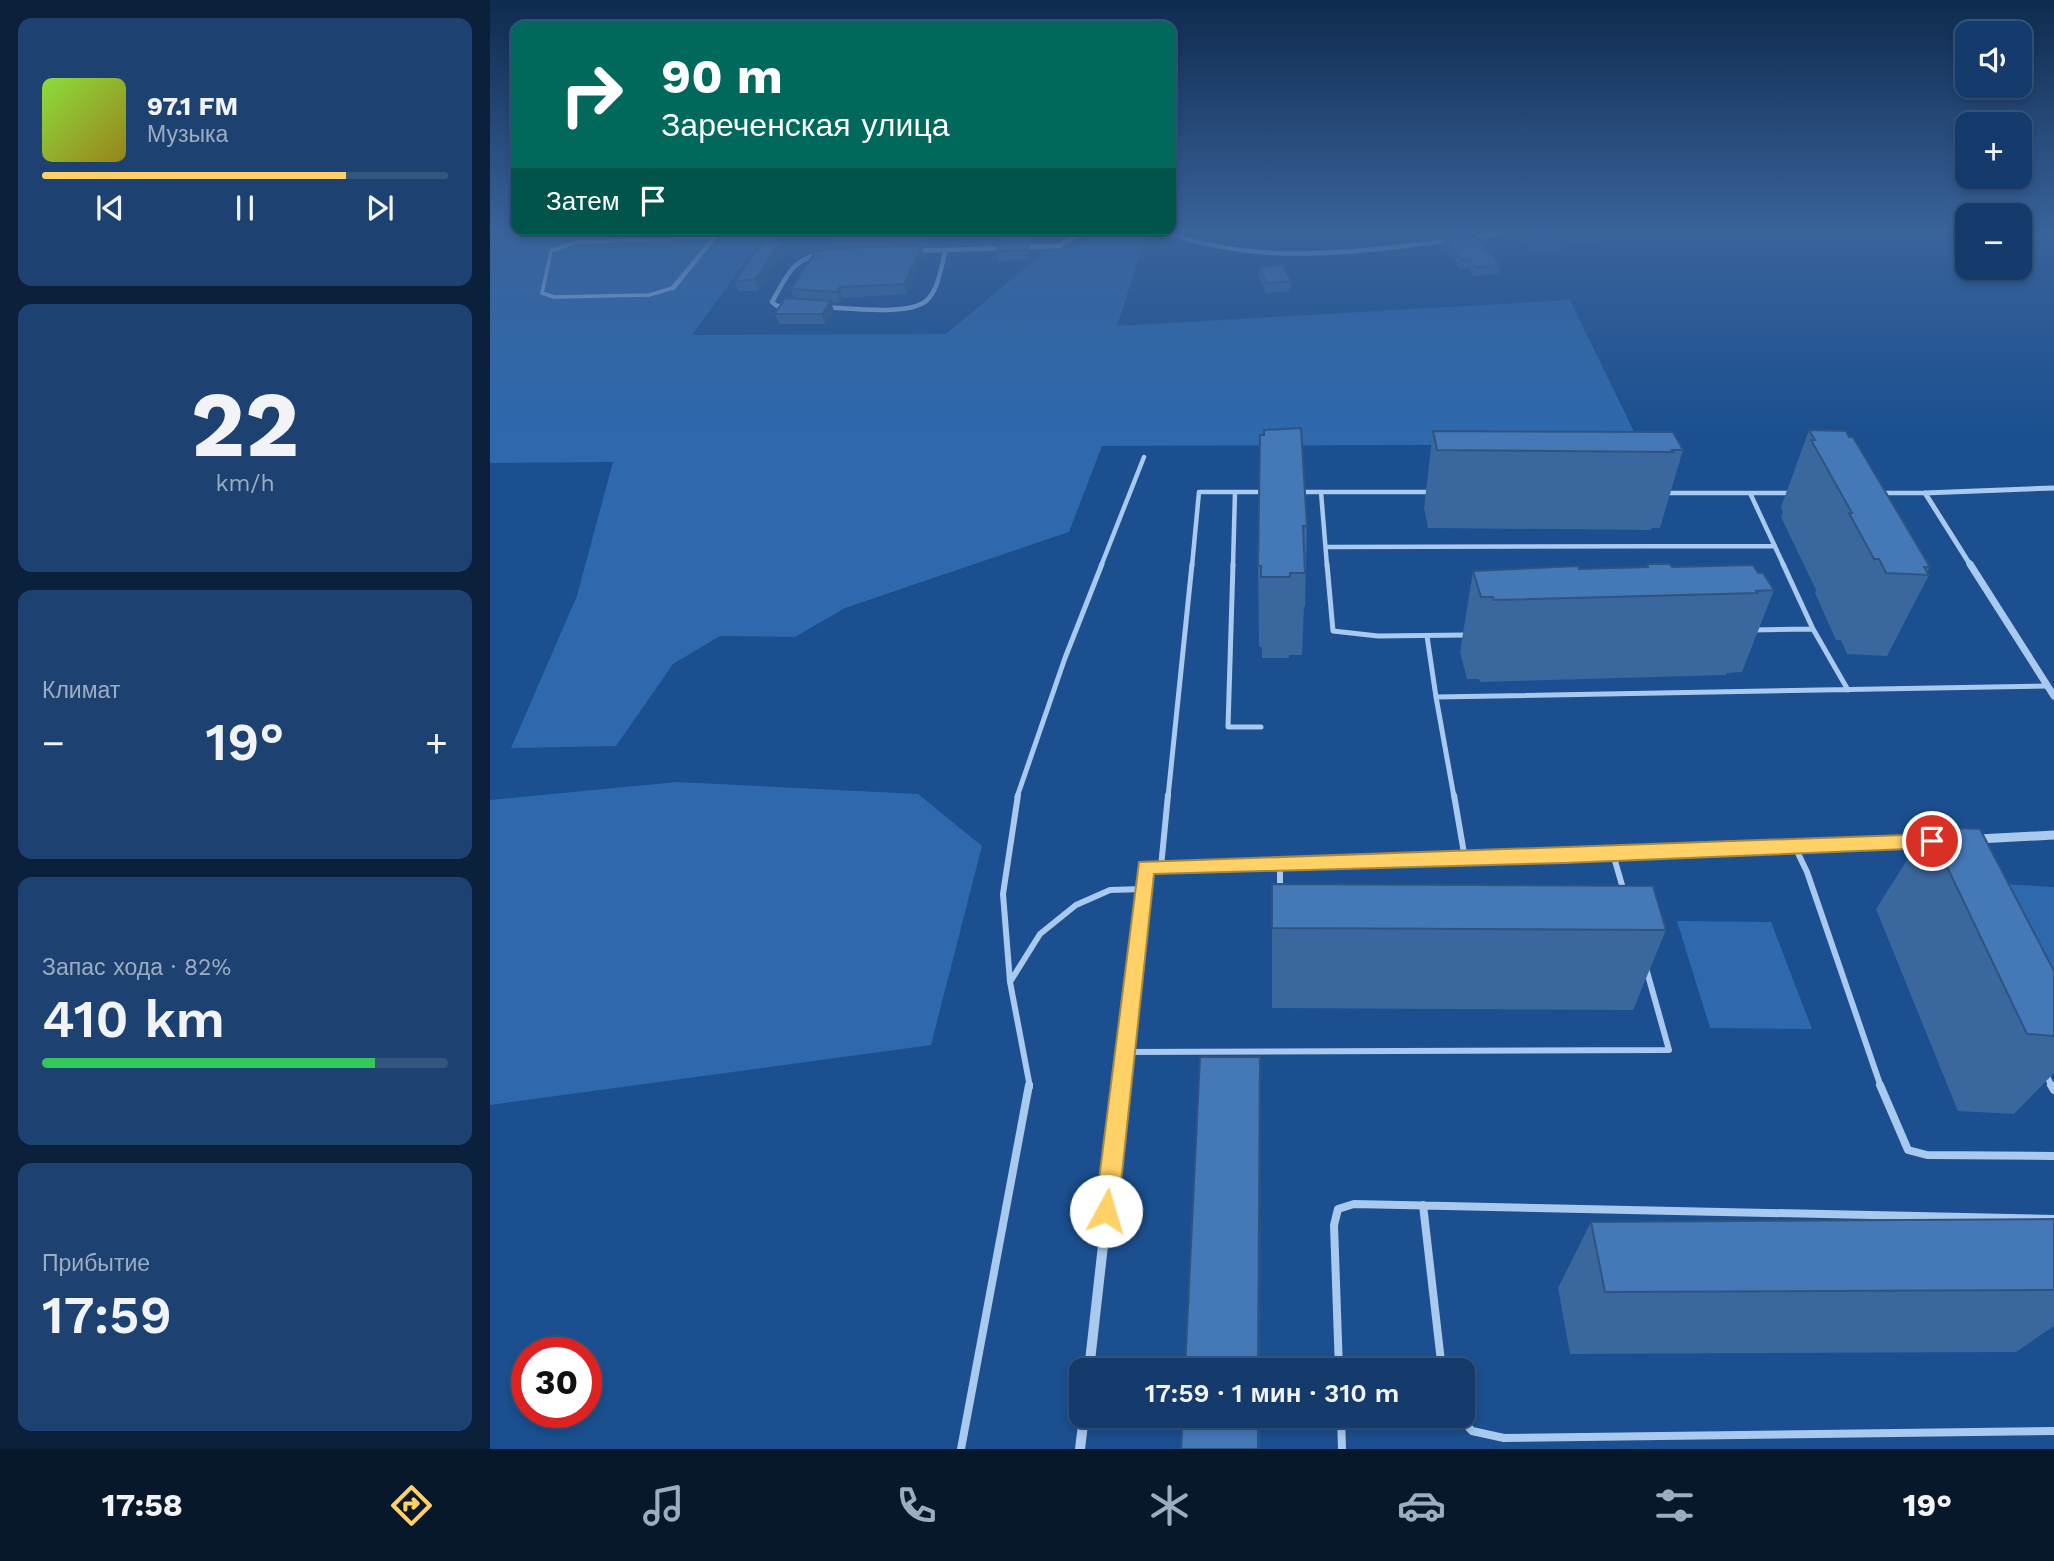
<!DOCTYPE html>
<html lang="ru">
<head>
<meta charset="utf-8">
<style>
	:root { --surface:#143b6b; --page:#1d4271; --text:#f1f3f6; --muted:#9dadc1; --line:#33557e; --accent:#ffd166 }
	body { margin:0; font-family:"Work Sans",sans-serif; background:var(--page); color:var(--text); height:100vh; display:flex; flex-direction:column; font-size:26px; white-space:nowrap }
	* { box-sizing:border-box; margin:0 }
	p { font-size:23px; color:var(--muted) }
	.icon { flex:none; width:38px; height:38px; fill:none; stroke:currentColor; stroke-width:2; stroke-linecap:round; stroke-linejoin:round }
	.map { position:relative; flex:1; overflow:hidden }
	.details { display:flex; flex-direction:column; gap:18px; padding:18px; background:#0b203b; width:490px }
	.details>* { flex:none }
	.top-card { position:absolute; left:21px; top:21px; width:665px; height:214px; border-radius:14px; box-shadow:0 4px 10px #0003,0 0 0 2px var(--line); background:#00695c; color:#fff; overflow:hidden }
	.tools { position:absolute; left:1465px; top:21px; display:grid; gap:14px }
	.tools a { display:grid; place-items:center; width:77px; height:77px; border-radius:14px; background:var(--surface); box-shadow:0 4px 10px #0003,0 0 0 2px var(--line); font-size:35px }
	.speed { position:absolute; left:21px; top:1337px; display:flex; gap:14px; font-size:35px; font-weight:700; text-align:center }
	.speed>* { display:grid; place-content:center; width:91px; height:91px; border-radius:50%; background:var(--surface); box-shadow:0 4px 10px #0003,0 0 0 2px var(--line); line-height:1 }
	.speed .limit { border:10px solid #d22; background:#fff; color:#111 }
	.pin { position:absolute; display:grid; place-items:center; width:60px; height:60px; color:#fff; margin:-30px; border:4px solid #fff; border-radius:50%; box-shadow:0 2px 7px #0007 }
	.me { position:absolute; width:77px; margin:-38px; rotate:6deg; stroke-linejoin:round; filter:drop-shadow(0 0 5px #0008) }
	.turn { display:flex; align-items:center; gap:24px; height:147px; padding:0 35px; font-size:32px }
	.turn .icon { width:91px; height:91px; stroke-width:2.5 }
	.turn b { display:block; font-size:49px; line-height:60px }
	.then { display:flex; align-items:center; height:66px; padding:0 35px; background:#0003; gap:14px; font-size:26px }
	.big { font-size:52px; font-weight:600; line-height:1.1 }
	.details .card { flex:1; display:flex; flex-direction:column; justify-content:center; gap:10px; min-width:0; padding:0 24px; border-radius:14px; background:var(--page) }
	.details .dial { align-items:center; gap:0 }
	.dial b { font-size:91px; line-height:1 }
	.song { display:flex; align-items:center; gap:21px }
	.cover { width:84px; height:84px; border-radius:10px; background:linear-gradient(135deg,hsl(90 70% 55%),hsl(50 70% 35%)) }
	.played { height:7px; border-radius:4px; background:linear-gradient(90deg,var(--accent) 75%,var(--line) 75%) }
	.keys { display:flex; justify-content:space-around; direction:ltr }
	.heat { display:flex; justify-content:space-between; align-items:center; font-size:38px; direction:ltr }
	.charge { height:10px; border-radius:5px; background:linear-gradient(90deg,#34c759 82%,var(--line) 0) }
	.trip { position:absolute; left:579px; top:1358px; width:406px; height:70px; border-radius:14px; background:var(--surface); box-shadow:0 4px 10px #0003,0 0 0 2px var(--line); font-weight:600; line-height:70px; text-align:center }
	.tab-bar { display:flex; height:112px; justify-content:space-around; align-items:center; background:#08182b; color:var(--muted) }
	.tab-bar .icon { width:49px; height:49px }
	.tab-bar .active { color:var(--accent) }
	.tab-bar b { font-size:32px; color:var(--text) }
	main { display:flex; flex:1; min-height:0 }
	.map>svg:first-child { display:block }
	.green { fill:#2e69ad }
	.lines { fill:none; stroke-linecap:round; stroke-linejoin:round }
	.lane-far4 { stroke:#a9c9ee; stroke-width:3.5 }
	.lane-far3 { stroke:#a9c9ee; stroke-width:4.5 }
	.lane-far2 { stroke:#a9c9ee; stroke-width:5 }
	.lane-far1 { stroke:#a9c9ee; stroke-width:6 }
	.lane { stroke:#a9c9ee; stroke-width:8 }
	.street-far4 { stroke:#a9c9ee; stroke-width:4.5 }
	.street-far3 { stroke:#a9c9ee; stroke-width:5 }
	.street-far2 { stroke:#a9c9ee; stroke-width:7 }
	.street-far1 { stroke:#a9c9ee; stroke-width:9 }
	.street { stroke:#a9c9ee; stroke-width:10 }
	.wall { fill:#3a679d }
	.shaded-wall { fill:#305480 }
	.building { fill:#4478b7; stroke:#305480; stroke-width:2 }
	.route { fill:#ffd166; stroke:#a68842; stroke-width:2 }
</style>
</head>
<body>
<main>
<section class="details">
<div class="card">
<div class="song"><i class="cover"></i><div><b>97.1 FM</b><p>Музыка</p></div></div>
<div class="played"></div>
<div class="keys"><svg class="icon" aria-label="previous" viewBox="0 0 24 24"><path d="M18 5L8 12l10 7zM5 5v14"/></svg><svg class="icon" aria-label="pause" viewBox="0 0 24 24"><path d="M8 5v14M16 5v14"/></svg><svg class="icon" aria-label="next" viewBox="0 0 24 24"><path d="M6 5l10 7-10 7zM19 5v14"/></svg></div>
</div>
<div class="card dial"><b>22</b><p>km/h</p></div>
<div class="card"><p>Климат</p>
<div class="heat"><a>−</a><b class="big">19°</b><a>+</a></div>
</div>
<div class="card"><p>Запас хода · 82%</p><b class="big">410 km</b><div class="charge"></div></div>
<div class="card"><p>Прибытие</p><b class="big">17:59</b></div>
</section>
<div class="map">
<svg width="1564" height="1449" viewBox="0 0 1564 1449">
	<rect width="100%" height="100%" fill="#1b4f8f"/>
	<path class="green" d="M 0,233 L 319,233 L 274,236 L 202,335 L 456,334 L 553,253 L 591,245 L 604,233 L 650,233 L 653,245 L 627,326 L 1080,300 L 1150,444 L 612,446 L 579,532 L 355,608 L 305,637 L 230,636 L 183,664 L 126,746 L 21,748 L 87,596 L 123,462 L 0,463 Z
		M 187,782 L 428,794 L 492,846 L 441,1045 L 0,1105 L 0,800 Z
		M 1512,884 L 1564,887 L 1564,985 Z
		M 1187,921 L 1281,922 L 1322,1029 L 1220,1028 Z"/>
	<g class="lines">
		<path class="lane-far4" d="M 183,288 L 159,295 L 64,297 L 52,293 L 61,251 L 86,242 L 224,238"/>
		<path class="lane-far3" d="M 808,492 L 942,492
			M 831,492 L 837,566
			M 1176,493 L 1302,493
			M 1260,493 L 1294,566
			M 1389,493 L 1435,493
			M 837,547 L 1285,546
			M 611,566 L 654,457
			M 702,566 L 709,492 L 774,492
			M 743,566 L 745,492"/>
		<path class="lane-far2" d="M 743,564 L 738,727 L 771,727
			M 837,564 L 843,631 L 888,636 L 977,635
			M 1323,629 L 1358,690
			M 1263,630 L 1323,629 L 1293,564
			M 937,636 L 946,697
			M 527,797 L 575,658 L 612,564
			M 678,797 L 702,564
			M 964,797 L 946,697 L 1558,686"/>
		<path class="lane-far1" d="M 964,795 L 975,859
			M 1305,847 L 1317,872 L 1391,1087
			M 1123,854 L 1134,892
			M 790,865 L 790,890
			M 671,867 L 678,795
			M 520,982 L 513,894 L 528,795
			M 634,1052 L 1179,1050 L 1156,968
			M 1556,1074 L 1562,1087
			M 540,1087 L 520,982 L 550,934 L 586,905 L 620,890 L 653,889"/>
		<path class="lane" d="M 1390,1085 L 1418,1150 L 1437,1155 L 1564,1156
			M 1561,1085 L 1564,1090
			M 933,1205 L 952,1370
			M 849,1370 L 844,1225 L 848,1209 L 864,1204 L 1564,1219
			M 851,1416 L 852,1449
			M 969,1416 L 982,1431 L 1014,1438 L 1564,1431
			M 471,1449 L 539,1085"/>
		<path class="street-far4" d="M 678,233 C 771,266 867,252 963,240
			M 978,238 L 1016,233
			M 532,247 L 569,246 L 591,233
			M 424,251 L 517,248
			M 183,288 L 228,233
			M 297,306 L 287,306 L 282,302 C 298,274 303,256 339,253
			M 333,307 C 357,308 418,316 436,301 C 449,290 451,265 456,250"/>
		<path class="street-far3" d="M 1435,493 L 1481,566
			M 1435,493 L 1564,488"/>
		<path class="street-far2" d="M 1480,564 L 1564,696"/>
		<path class="street-far1" d="M 1488,839 L 1564,835
			M 631,1087 L 655,867 L 1123,854 L 1437,841"/>
		<path class="street" d="M 599,1370 L 631,1085
			M 590,1449 L 594,1416"/>
	</g>
	<path class="wall" d="M 342,233 L 442,233 L 443,235 L 438,245 L 432,246 L 434,255 L 416,294 L 353,298 L 350,303 L 341,302 L 344,312 L 335,324 L 289,324 L 285,314 L 304,299 L 301,289 L 328,257 L 341,248 L 339,239 Z
		M 513,233 L 543,233 L 541,242 L 538,242 L 540,252 L 538,260 L 508,261 L 507,251 L 512,243 L 512,238 Z
		M 1023,233 L 1246,233 L 1246,235 L 1073,243 L 1072,250 L 1043,252 Z
		M 954,238 L 1010,265 L 1009,274 L 983,276 L 978,268 L 970,269 L 953,247 Z
		M 290,243 L 293,253 L 268,291 L 248,291 L 245,281 Z
		M 769,267 L 801,281 L 801,291 L 776,293 L 769,277 Z
		M 1319,430 L 1440,567 L 1437,572 L 1439,575 L 1397,656 L 1357,654 L 1351,640 L 1346,640 L 1325,593 L 1326,590 L 1291,517 L 1293,513 L 1291,507 Z
		M 943,431 L 1193,450 L 1170,528 L 1162,528 L 1161,530 L 938,528 L 934,508 Z
		M 770,435 L 817,526 L 815,607 L 814,607 L 812,655 L 799,655 L 799,658 L 772,658 L 772,647 L 769,647 L 768,566 Z
		M 1157,564 L 1268,573 L 1284,590 L 1252,672 L 1237,673 L 1236,675 L 990,682 L 989,679 L 977,679 L 970,652 L 983,571 L 1156,567 Z
		M 1438,827 L 1564,971 L 1564,1073 L 1524,1114 L 1468,1111 L 1386,909 Z
		M 782,884 L 1176,930 L 1143,1010 L 782,1008 Z
		M 1101,1222 L 1564,1290 L 1564,1326 L 1526,1352 L 1080,1354 L 1068,1288 Z"/>
	<path class="shaded-wall" d="M 437,233 L 442,233 L 443,235 L 438,245 L 436,236 Z
		M 538,242 L 540,252 L 538,260 L 537,250 Z
		M 290,243 L 293,253 L 268,291 L 265,280 Z
		M 432,245 L 434,255 L 416,294 L 414,284 Z
		M 350,287 L 353,298 L 350,303 L 347,292 Z
		M 341,301 L 344,312 L 335,324 L 332,314 Z
		M 770,1057 L 771,1133 L 770,1370 L 768,1370 Z
		M 768,1416 L 770,1416 L 770,1449 L 768,1449 Z"/>
	<path class="building" d="M 342,233 L 437,233 L 436,236 L 339,239 Z
		M 513,233 L 541,233 L 541,237 L 512,238 Z
		M 1034,233 L 1085,233 L 1067,234 L 1073,241 L 1044,243 Z
		M 278,234 L 290,243 L 265,280 L 245,281 Z
		M 986,236 L 1010,265 L 985,267 L 979,259 L 971,260 L 954,238 Z
		M 538,242 L 537,250 L 507,251 L 508,243 Z
		M 432,245 L 414,284 L 350,287 L 347,292 L 301,289 L 326,251 L 328,257 L 333,249 Z
		M 793,265 L 801,281 L 776,283 L 769,267 Z
		M 295,298 L 341,301 L 332,314 L 285,314 Z
		M 811,428 L 817,526 L 813,526 L 815,573 L 800,573 L 800,577 L 771,577 L 771,566 L 768,566 L 770,435 L 774,435 L 774,430 Z
		M 1319,430 L 1356,431 L 1359,437 L 1363,437 L 1440,567 L 1434,567 L 1439,575 L 1396,573 L 1389,559 L 1384,559 L 1359,513 L 1362,513 L 1321,440 L 1325,440 Z
		M 943,431 L 1183,432 L 1193,450 L 1182,450 L 1183,452 L 947,450 Z
		M 1157,564 L 1180,564 L 1182,567 L 1263,565 L 1268,573 L 1273,573 L 1284,590 L 1266,591 L 1267,593 L 1004,600 L 1003,597 L 991,597 L 983,571 L 1088,566 L 1089,569 L 1158,567 Z
		M 1438,827 L 1490,829 L 1564,971 L 1564,1036 L 1537,1034 Z
		M 782,884 L 1163,886 L 1176,930 L 782,928 Z
		M 710,1057 L 770,1057 L 768,1370 L 695,1370 Z
		M 1564,1219 L 1564,1290 L 1115,1292 L 1101,1222 Z
		M 693,1416 L 768,1416 L 768,1449 L 691,1449 Z"/>
	<linearGradient id="sky" x2="0" y2="1"><stop stop-color="#0f2b4f"/><stop offset="0.53" stop-color="#39639b"/><stop offset="1" stop-color="#39639b" stop-opacity="0"/></linearGradient>
	<rect width="1564" height="436" fill="url(#sky)"/>
	<path class="route" d="M 1442,834 L 1448,836 L 1451,841 L 1448,846 L 1442,848 L 1074,863 L 664,874 L 628,1211 L 624,1219 L 616,1222 L 608,1219 L 605,1211 L 649,862 Z"/>
</svg>
<div class="tools">
<a><svg class="icon" aria-label="sound" viewBox="0 0 24 24"><path d="M4 9h4l5-4v14l-5-4H4zM17 9q2 3 0 6"/></svg></a>
<a>+</a>
<a>−</a>
</div>
<div class="speed"><div class="limit">30</div></div>
<div class="pin" style="left:1442px;top:841px;background:#d93025"><svg class="icon" aria-label="arrive" viewBox="0 0 24 24"><path d="M6 21V4h12l-3 4 3 4H6"/></svg></div>
<svg class="me" style="left:616px;top:1211px" viewBox="-20 -20 40 40"><circle r="19" fill="#fff"/><path d="M0-13L10 11 0 6-10 11z" fill="#ffd166"/></svg>
<div class="trip">17:59 · 1 мин · 310 m</div>
<div class="top-card">
<div class="turn"><svg class="icon" aria-label="right" viewBox="0 0 24 24"><path d="M7 20v-9h11M14 6l5 5-5 5"/></svg><div><b>90 m</b>Зареченская улица</div></div>
<div class="then">Затем<svg class="icon" aria-label="arrive" viewBox="0 0 24 24"><path d="M6 21V4h12l-3 4 3 4H6"/></svg></div>
</div>
</div>
</main>
<nav class="tab-bar">
<b>17:58</b>
<svg class="icon active" aria-label="directions" viewBox="0 0 24 24"><path d="M12 3l9 9-9 9-9-9zM9 14v-3h6M13 9l2 2-2 2"/></svg>
<svg class="icon" aria-label="music" viewBox="0 0 24 24"><path d="M9 18V5l10-2v13"/><circle cx="6" cy="18" r="3"/><circle cx="16" cy="16" r="3"/></svg>
<svg class="icon" aria-label="phone" viewBox="0 0 24 24"><path d="M5 4h4l2 5-3 2q2 4 5 5l2-3 5 2v4C11 20 4 13 5 4z"/></svg>
<svg class="icon" aria-label="climate" viewBox="0 0 24 24"><path d="M12 3v18M4 7l16 10M4 17L20 7"/></svg>
<svg class="icon" aria-label="car" viewBox="0 0 24 24"><path d="M5 17H2v-5l4-1 3-4h7l3 4 3 1v5h-3M9 17h6M6 11h13"/><circle cx="7" cy="17" r="2"/><circle cx="17" cy="17" r="2"/></svg>
<svg class="icon" aria-label="filters" viewBox="0 0 24 24"><path d="M4 7h16M4 17h16"/><circle cx="9" cy="7" r="2"/><circle cx="15" cy="17" r="2"/></svg>
<b>19°</b>
</nav>
</body>
</html>
